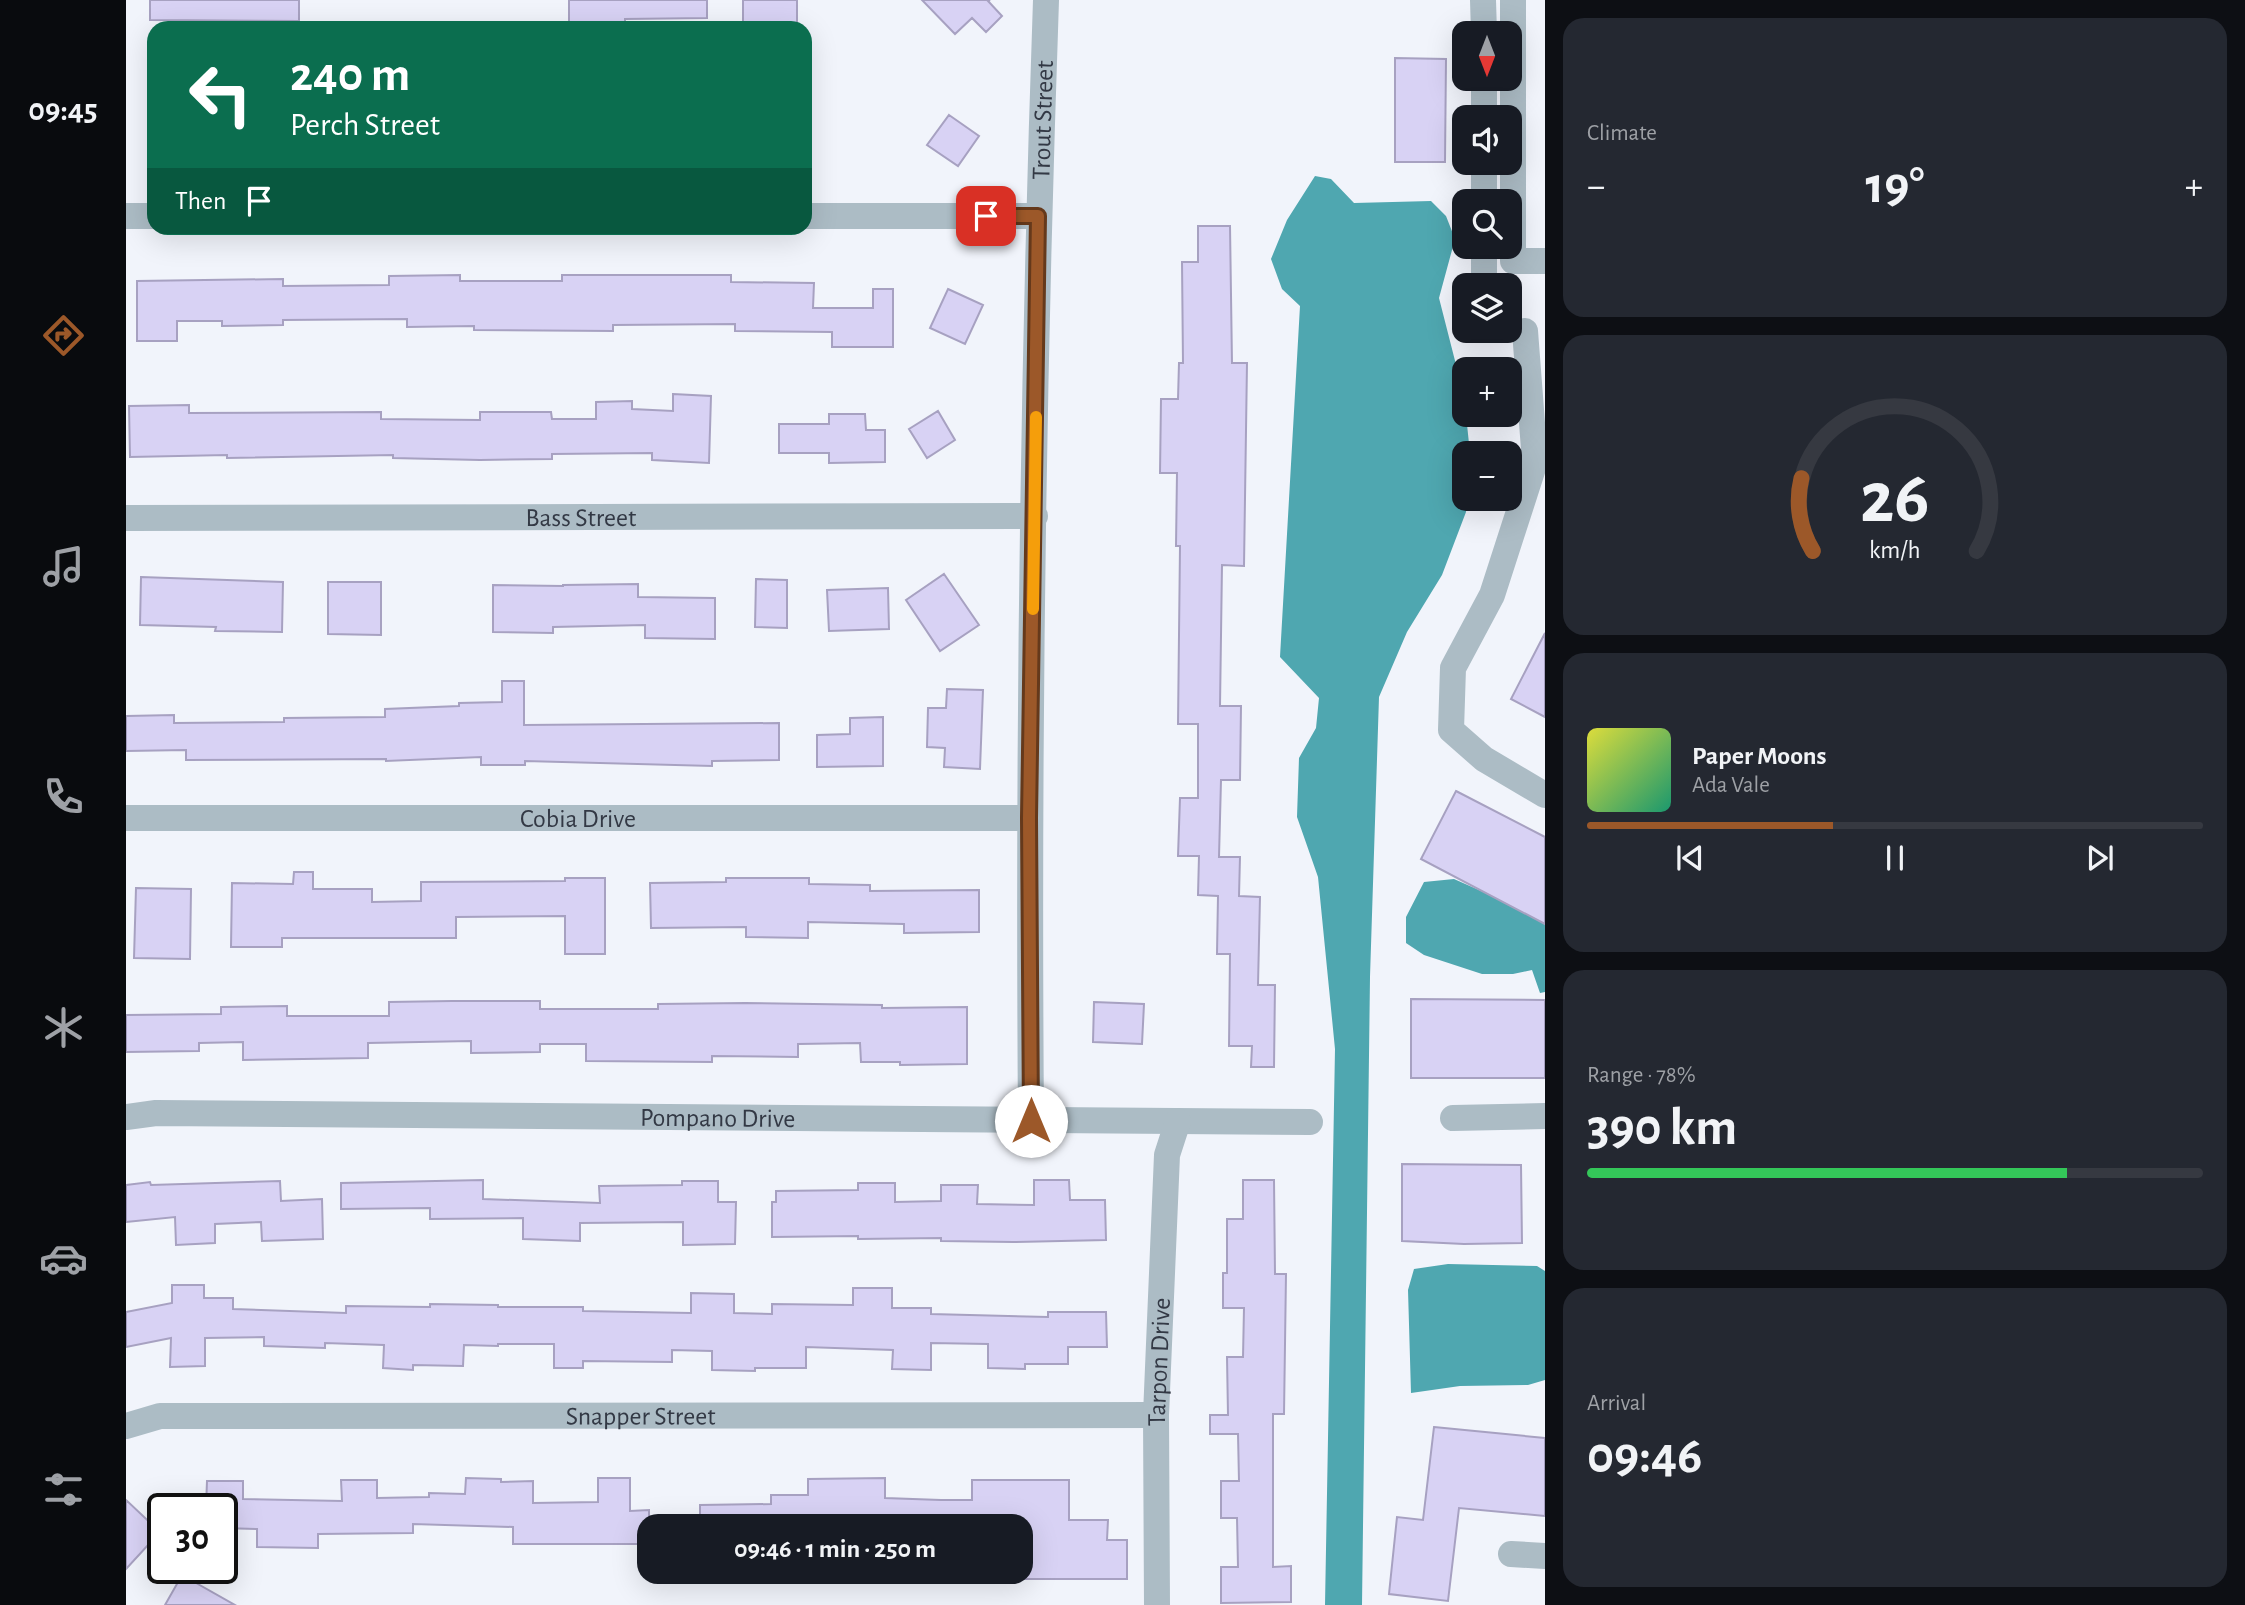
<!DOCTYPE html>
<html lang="en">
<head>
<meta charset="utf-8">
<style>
	:root { --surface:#171b24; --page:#242831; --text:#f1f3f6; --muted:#9ea1a6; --line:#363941; --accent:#9c5829 }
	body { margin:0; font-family:"Alegreya Sans",sans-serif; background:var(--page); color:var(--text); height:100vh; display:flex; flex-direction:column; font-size:26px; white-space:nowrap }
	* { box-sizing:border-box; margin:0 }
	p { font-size:23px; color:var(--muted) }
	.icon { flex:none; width:38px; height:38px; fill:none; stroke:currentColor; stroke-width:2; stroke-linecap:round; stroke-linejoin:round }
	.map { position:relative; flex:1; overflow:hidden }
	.drawer { display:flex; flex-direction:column; gap:18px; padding:18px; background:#0d0f14; width:700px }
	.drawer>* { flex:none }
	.top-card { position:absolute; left:21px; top:21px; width:665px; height:214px; border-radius:21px; box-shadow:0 7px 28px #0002; background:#0b6e4f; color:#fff; overflow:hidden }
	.needle { width:46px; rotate:180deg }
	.fabs { position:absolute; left:1326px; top:21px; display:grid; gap:14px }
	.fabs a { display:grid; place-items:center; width:70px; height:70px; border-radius:14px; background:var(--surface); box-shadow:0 7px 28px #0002; font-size:35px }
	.speed { position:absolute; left:21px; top:1493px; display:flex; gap:14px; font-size:35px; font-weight:700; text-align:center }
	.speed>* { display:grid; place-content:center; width:91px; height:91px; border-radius:50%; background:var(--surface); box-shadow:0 7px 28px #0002; line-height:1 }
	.speed .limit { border:4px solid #111; border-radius:10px; background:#fff; color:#111 }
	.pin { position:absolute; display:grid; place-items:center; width:60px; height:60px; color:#fff; margin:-30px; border-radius:14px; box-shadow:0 4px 10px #0006 }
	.me { position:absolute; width:77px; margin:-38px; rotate:0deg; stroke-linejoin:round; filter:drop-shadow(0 0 5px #0008) }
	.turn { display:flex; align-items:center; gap:24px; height:147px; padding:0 28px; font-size:32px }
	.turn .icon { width:91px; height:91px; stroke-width:2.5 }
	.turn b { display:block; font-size:49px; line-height:60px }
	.then { display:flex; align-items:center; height:66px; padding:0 28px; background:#0003; gap:14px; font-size:26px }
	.big { font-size:52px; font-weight:700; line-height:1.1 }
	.drawer .card { flex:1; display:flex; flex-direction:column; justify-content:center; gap:10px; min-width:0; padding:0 24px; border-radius:21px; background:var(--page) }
	.drawer .dial { align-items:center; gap:0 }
	.dial svg { height:182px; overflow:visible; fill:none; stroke:var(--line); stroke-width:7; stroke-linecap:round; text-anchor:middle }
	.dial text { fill:var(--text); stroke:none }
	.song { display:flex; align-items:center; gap:21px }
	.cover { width:84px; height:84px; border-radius:10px; background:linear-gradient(135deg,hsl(60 70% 55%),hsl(160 70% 35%)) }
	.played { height:7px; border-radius:4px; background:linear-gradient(90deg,var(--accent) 40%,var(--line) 40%) }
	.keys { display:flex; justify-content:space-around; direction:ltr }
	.heat { display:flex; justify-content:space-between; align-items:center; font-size:38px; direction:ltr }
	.charge { height:10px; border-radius:5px; background:linear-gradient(90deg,#34c759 78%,var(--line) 0) }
	.trip { position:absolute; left:511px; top:1514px; width:396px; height:70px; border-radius:21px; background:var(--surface); box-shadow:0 7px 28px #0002; font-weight:700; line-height:70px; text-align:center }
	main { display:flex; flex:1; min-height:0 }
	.tab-bar { display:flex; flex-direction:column; width:126px; justify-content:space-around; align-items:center; background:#090b0e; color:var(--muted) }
	.tab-bar .icon { width:49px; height:49px }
	.tab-bar .selected { color:var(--accent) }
	.tab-bar b { font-size:32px; color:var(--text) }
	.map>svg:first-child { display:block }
	.water { fill:#4fa7b0 }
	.building { fill:#d8d2f4; stroke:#a7a1c1; stroke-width:2 }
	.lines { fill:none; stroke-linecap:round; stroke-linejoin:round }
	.street { stroke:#acbcc5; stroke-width:26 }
	.route-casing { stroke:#65391b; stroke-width:18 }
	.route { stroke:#9c5829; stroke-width:12 }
	.slow { stroke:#f59e0b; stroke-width:12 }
	.labels { text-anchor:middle; stroke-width:5; stroke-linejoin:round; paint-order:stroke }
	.street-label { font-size:26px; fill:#333945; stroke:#fff }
</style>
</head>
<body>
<main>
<nav class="tab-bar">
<b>09:45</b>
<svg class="icon selected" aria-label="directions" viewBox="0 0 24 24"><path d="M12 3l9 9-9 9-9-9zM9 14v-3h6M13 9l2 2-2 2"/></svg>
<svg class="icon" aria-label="music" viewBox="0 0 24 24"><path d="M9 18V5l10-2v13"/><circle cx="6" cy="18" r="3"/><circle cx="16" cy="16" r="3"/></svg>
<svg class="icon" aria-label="phone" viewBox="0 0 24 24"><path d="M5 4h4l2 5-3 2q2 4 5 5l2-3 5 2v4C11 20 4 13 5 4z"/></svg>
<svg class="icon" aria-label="climate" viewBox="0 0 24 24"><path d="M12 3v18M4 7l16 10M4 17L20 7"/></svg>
<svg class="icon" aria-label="car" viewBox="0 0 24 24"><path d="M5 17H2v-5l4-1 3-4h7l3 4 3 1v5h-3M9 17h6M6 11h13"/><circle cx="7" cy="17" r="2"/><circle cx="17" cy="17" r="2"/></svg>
<svg class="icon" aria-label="filters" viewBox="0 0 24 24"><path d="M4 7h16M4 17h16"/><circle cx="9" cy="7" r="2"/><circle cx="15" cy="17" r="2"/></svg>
</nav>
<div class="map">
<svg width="1419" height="1605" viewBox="0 0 1419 1605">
	<rect width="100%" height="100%" fill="#f1f4fb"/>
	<path class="water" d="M 1189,176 L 1205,179 L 1228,203 L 1305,201 L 1320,216 L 1329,239 L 1313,298 L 1338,396 L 1344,453 L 1339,453 L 1340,512 L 1316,575 L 1281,632 L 1253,697 L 1244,977 L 1236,1605 L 1199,1605 L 1209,1049 L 1192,877 L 1171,817 L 1173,758 L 1190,728 L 1193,698 L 1154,657 L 1174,306 L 1156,289 L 1145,259 L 1161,220 Z
		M 1328,879 L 1419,919 L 1419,992 L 1414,993 L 1406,970 L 1387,974 L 1356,974 L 1298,955 L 1280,943 L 1280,917 L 1298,882 Z
		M 1322,1264 L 1411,1266 L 1419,1271 L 1419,1380 L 1402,1385 L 1334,1386 L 1285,1393 L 1282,1290 L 1288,1269 Z"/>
	<path class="building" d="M 24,0 L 173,0 L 173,21 L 24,20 Z
		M 443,0 L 581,0 L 581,18 L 499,19 L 499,23 L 443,23 Z
		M 617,0 L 671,0 L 671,23 L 617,23 Z
		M 796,0 L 864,0 L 862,1 L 876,16 L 860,32 L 846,18 L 829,34 Z
		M 1269,58 L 1320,59 L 1319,162 L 1269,162 Z
		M 823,115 L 853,136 L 832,166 L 801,145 Z
		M 1072,226 L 1104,226 L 1106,363 L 1121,363 L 1118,566 L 1096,565 L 1094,706 L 1115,706 L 1114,780 L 1095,780 L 1093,857 L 1114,857 L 1113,896 L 1134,897 L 1132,985 L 1149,985 L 1148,1067 L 1125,1067 L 1126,1046 L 1103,1046 L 1104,954 L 1091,954 L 1092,896 L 1072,895 L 1073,856 L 1052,856 L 1054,798 L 1072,798 L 1072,724 L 1052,724 L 1054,546 L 1050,546 L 1051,473 L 1034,473 L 1035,399 L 1052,399 L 1053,363 L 1057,363 L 1056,262 L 1072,262 Z
		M 334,275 L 334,281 L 436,281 L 436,275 L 605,275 L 605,282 L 688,283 L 687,308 L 747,308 L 747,289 L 767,289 L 767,347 L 706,347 L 706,332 L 609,331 L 609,324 L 487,325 L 487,331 L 348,330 L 348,326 L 281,327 L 281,319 L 157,320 L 157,325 L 96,326 L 96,321 L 51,321 L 51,341 L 11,341 L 11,281 L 157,279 L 157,286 L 263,285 L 263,276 Z
		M 822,289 L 857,305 L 839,344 L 804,328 Z
		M 547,394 L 585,396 L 583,463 L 526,460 L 526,453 L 426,454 L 426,459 L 354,460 L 267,458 L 267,455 L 101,458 L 101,455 L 4,457 L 3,406 L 63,405 L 63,413 L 255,412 L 255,419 L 354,420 L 354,412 L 425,412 L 426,419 L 470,419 L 470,402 L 506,401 L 506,409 L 547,411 Z
		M 812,411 L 829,440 L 801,458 L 783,429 Z
		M 703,414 L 739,414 L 740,430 L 759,430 L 759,462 L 703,463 L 703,453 L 653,453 L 653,424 L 703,424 Z
		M 818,574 L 853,625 L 814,651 L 780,600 Z
		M 15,577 L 157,582 L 156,632 L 89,631 L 90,627 L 14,625 Z
		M 630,579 L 661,580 L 661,628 L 629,627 Z
		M 202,582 L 255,582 L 255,635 L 202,634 Z
		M 512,584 L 512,597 L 589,598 L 589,639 L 519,638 L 519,625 L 427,627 L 427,633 L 367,632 L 367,585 L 437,586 L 437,585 Z
		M 762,588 L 763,629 L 703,631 L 701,590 Z
		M 1419,633 L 1419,717 L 1385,699 Z
		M 376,681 L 398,681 L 398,725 L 653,723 L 653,760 L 586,761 L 586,766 L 399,761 L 399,765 L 355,765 L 355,757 L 260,761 L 260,759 L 60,760 L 60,750 L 0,751 L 0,716 L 48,715 L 48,723 L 158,722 L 158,718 L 259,717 L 259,709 L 333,706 L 333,703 L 376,702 Z
		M 821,689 L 857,690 L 854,769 L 818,767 L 819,748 L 801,747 L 802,708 L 820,708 Z
		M 757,717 L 757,766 L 691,767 L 691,735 L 724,734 L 724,718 Z
		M 1330,791 L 1419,837 L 1419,924 L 1295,859 Z
		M 168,872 L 187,872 L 187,889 L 246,889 L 246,902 L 295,901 L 295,882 L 439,881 L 439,878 L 479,878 L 479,954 L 439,954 L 439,916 L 330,917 L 330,938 L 156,938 L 156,947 L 105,947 L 106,883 L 167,884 Z
		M 600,878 L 683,878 L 683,884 L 744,885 L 744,891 L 853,890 L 853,932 L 778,933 L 778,924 L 682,922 L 682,938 L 620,937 L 620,927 L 525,928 L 524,883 L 600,882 Z
		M 10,888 L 65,889 L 64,959 L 8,958 Z
		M 1285,999 L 1419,1000 L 1419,1078 L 1285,1078 Z
		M 326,1001 L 414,1001 L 414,1009 L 532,1009 L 532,1004 L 619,1003 L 756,1005 L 756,1008 L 841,1007 L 841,1064 L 774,1065 L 774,1062 L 735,1062 L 734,1043 L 672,1044 L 672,1057 L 586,1056 L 586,1062 L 460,1061 L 460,1044 L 414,1044 L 414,1052 L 345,1053 L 345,1041 L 242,1043 L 242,1058 L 117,1060 L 117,1042 L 73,1043 L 73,1051 L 0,1052 L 0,1015 L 95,1014 L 95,1007 L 161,1006 L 161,1016 L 263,1016 L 263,1002 Z
		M 968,1002 L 1018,1004 L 1016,1044 L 967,1042 Z
		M 1276,1164 L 1395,1165 L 1396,1243 L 1338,1244 L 1276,1241 Z
		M 357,1180 L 357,1199 L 474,1203 L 473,1186 L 556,1185 L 556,1181 L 592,1181 L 592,1202 L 610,1202 L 609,1244 L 557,1245 L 557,1222 L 454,1223 L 454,1241 L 397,1239 L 397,1218 L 304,1219 L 304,1208 L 215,1209 L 215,1183 Z
		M 908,1180 L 943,1180 L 944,1200 L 979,1200 L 980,1240 L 887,1242 L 815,1241 L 815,1238 L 732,1239 L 732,1236 L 646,1237 L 646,1202 L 650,1202 L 650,1191 L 732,1190 L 732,1183 L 769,1183 L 769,1202 L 815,1201 L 815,1185 L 852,1185 L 851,1204 L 908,1205 Z
		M 1117,1180 L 1148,1180 L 1149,1274 L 1160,1274 L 1158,1414 L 1147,1414 L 1147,1567 L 1165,1566 L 1165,1602 L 1095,1603 L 1095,1567 L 1112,1567 L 1111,1518 L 1095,1518 L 1095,1481 L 1113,1481 L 1112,1434 L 1084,1434 L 1084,1415 L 1102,1415 L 1101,1357 L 1117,1357 L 1118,1308 L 1097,1308 L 1097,1273 L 1101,1273 L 1101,1219 L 1117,1219 Z
		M 154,1181 L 155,1201 L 196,1199 L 197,1239 L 136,1241 L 135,1222 L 89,1224 L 89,1243 L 50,1245 L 49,1217 L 0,1222 L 0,1185 L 24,1182 L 25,1185 Z
		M 46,1285 L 78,1285 L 78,1298 L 107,1298 L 107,1309 L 220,1313 L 220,1306 L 304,1307 L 304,1304 L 372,1305 L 372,1307 L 457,1307 L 457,1311 L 565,1313 L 565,1293 L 608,1294 L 608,1313 L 646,1314 L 646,1304 L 727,1305 L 727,1288 L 766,1288 L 766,1308 L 805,1308 L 805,1314 L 922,1317 L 922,1312 L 980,1312 L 981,1347 L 942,1347 L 942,1364 L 899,1364 L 899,1369 L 862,1368 L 862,1344 L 805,1343 L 805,1370 L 766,1369 L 767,1350 L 680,1347 L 680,1368 L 629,1368 L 629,1371 L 586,1370 L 586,1351 L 546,1350 L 546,1362 L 457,1361 L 457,1368 L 428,1368 L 428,1344 L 372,1344 L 372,1346 L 338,1345 L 337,1366 L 287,1365 L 287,1370 L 257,1368 L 258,1345 L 199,1343 L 199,1348 L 138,1346 L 138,1337 L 79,1338 L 79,1366 L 44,1367 L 45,1338 L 0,1347 L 0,1312 L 46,1303 Z
		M 1308,1427 L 1419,1438 L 1419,1516 L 1333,1508 L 1322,1601 L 1263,1594 L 1271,1517 L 1297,1520 Z
		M 340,1478 L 375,1479 L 375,1482 L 407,1481 L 407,1503 L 472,1502 L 472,1478 L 504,1478 L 504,1511 L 523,1510 L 523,1544 L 387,1544 L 387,1527 L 287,1524 L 287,1533 L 192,1534 L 192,1548 L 131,1547 L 131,1529 L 96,1528 L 96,1508 L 80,1508 L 81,1481 L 117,1481 L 117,1499 L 216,1501 L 215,1480 L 251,1480 L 251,1498 L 303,1497 L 303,1493 L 339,1494 Z
		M 759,1478 L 759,1498 L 815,1500 L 846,1500 L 846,1480 L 943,1480 L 943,1520 L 982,1520 L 981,1540 L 1001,1540 L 1001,1579 L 894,1579 L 894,1526 L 574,1526 L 574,1505 L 645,1504 L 645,1495 L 682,1495 L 682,1479 Z
		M 0,1500 L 34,1532 L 0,1569 Z
		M 56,1575 L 109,1605 L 39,1605 Z"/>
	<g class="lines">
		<g class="street">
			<path d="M 1357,0 L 1358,33"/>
			<path d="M 1387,0 L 1387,261 L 1419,261"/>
			<path d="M 1358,79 L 1358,117"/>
			<path d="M 1358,163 L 1358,201"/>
			<path d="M 0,216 L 28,216"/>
			<path d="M 679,216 L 912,216"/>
			<path d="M 1358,247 L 1358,285"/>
			<path d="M 1399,331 L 1409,462 L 1366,595 L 1327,668 L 1325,730 L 1358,759 L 1419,795"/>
			<path id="s1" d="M 0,518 L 909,516"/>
			<path id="s2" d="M 0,818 L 903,818"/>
			<path id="s3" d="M 0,1117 L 30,1113 L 1184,1122"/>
			<path d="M 1327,1118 L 1419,1116"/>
			<path id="s4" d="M 905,1121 C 902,747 907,373 920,0"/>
			<path id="s5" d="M 0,1426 L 34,1416 L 1030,1415"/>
			<path d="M 1385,1554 L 1419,1556"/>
			<path id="s6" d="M 1031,1605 L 1030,1415 L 1041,1155 L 1052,1121"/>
		</g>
	</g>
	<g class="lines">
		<g class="route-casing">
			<path id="route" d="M 860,216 L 912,216 L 903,818 L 905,1121"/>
		</g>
		<use href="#route" class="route"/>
		<path class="slow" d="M 907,609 L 910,417"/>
	</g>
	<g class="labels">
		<g class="street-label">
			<text dy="9" stroke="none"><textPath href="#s4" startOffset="1001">Trout Street</textPath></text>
			<text dy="9" stroke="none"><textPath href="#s1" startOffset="455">Bass Street</textPath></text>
			<text dy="9" stroke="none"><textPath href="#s2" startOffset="452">Cobia Drive</textPath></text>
			<text dy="9" stroke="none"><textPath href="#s3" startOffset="592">Pompano Drive</textPath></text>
			<text dy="9" stroke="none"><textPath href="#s6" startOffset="243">Tarpon Drive</textPath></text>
			<text dy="9" stroke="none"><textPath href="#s5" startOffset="516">Snapper Street</textPath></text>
		</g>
	</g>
</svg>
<div class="fabs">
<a><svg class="needle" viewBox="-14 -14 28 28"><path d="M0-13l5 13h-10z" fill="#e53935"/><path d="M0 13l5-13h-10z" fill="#9ea1a6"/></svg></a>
<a><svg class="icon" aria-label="sound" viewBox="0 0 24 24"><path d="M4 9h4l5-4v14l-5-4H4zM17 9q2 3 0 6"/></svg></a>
<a><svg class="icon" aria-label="search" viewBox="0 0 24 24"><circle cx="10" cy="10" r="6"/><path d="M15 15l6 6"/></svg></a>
<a><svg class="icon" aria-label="layers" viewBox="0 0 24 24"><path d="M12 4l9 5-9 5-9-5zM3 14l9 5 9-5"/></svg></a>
<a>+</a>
<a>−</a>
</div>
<div class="speed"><div class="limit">30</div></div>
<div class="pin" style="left:860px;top:216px;background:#d93025"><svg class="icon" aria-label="arrive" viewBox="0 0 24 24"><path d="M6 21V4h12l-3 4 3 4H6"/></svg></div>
<svg class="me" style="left:905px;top:1121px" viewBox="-20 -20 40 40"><circle r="19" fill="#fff"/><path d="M0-13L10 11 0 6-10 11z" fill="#9c5829"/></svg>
<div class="trip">09:46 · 1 min · 250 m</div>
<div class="top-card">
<div class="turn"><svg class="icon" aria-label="left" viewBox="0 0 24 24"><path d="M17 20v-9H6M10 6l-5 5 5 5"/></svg><div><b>240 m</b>Perch Street</div></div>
<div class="then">Then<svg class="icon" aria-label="arrive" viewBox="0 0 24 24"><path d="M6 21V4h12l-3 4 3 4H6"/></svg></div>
</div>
</div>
<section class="drawer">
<div class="card"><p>Climate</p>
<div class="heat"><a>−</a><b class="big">19°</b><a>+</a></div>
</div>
<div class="card dial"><svg viewBox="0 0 100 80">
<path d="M14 69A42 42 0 1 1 86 69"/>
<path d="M14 69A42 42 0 0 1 9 37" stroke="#9c5829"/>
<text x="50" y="56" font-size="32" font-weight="700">26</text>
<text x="50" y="72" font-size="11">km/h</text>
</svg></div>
<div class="card">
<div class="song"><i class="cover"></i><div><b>Paper Moons</b><p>Ada Vale</p></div></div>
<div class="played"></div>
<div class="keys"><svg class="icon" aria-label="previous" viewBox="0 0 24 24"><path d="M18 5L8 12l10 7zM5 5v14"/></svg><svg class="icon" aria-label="pause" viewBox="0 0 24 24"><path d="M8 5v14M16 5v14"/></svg><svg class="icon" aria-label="next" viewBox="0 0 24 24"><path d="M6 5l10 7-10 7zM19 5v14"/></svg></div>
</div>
<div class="card"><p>Range · 78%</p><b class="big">390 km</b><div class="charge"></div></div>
<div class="card"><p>Arrival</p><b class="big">09:46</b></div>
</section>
</main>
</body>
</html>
